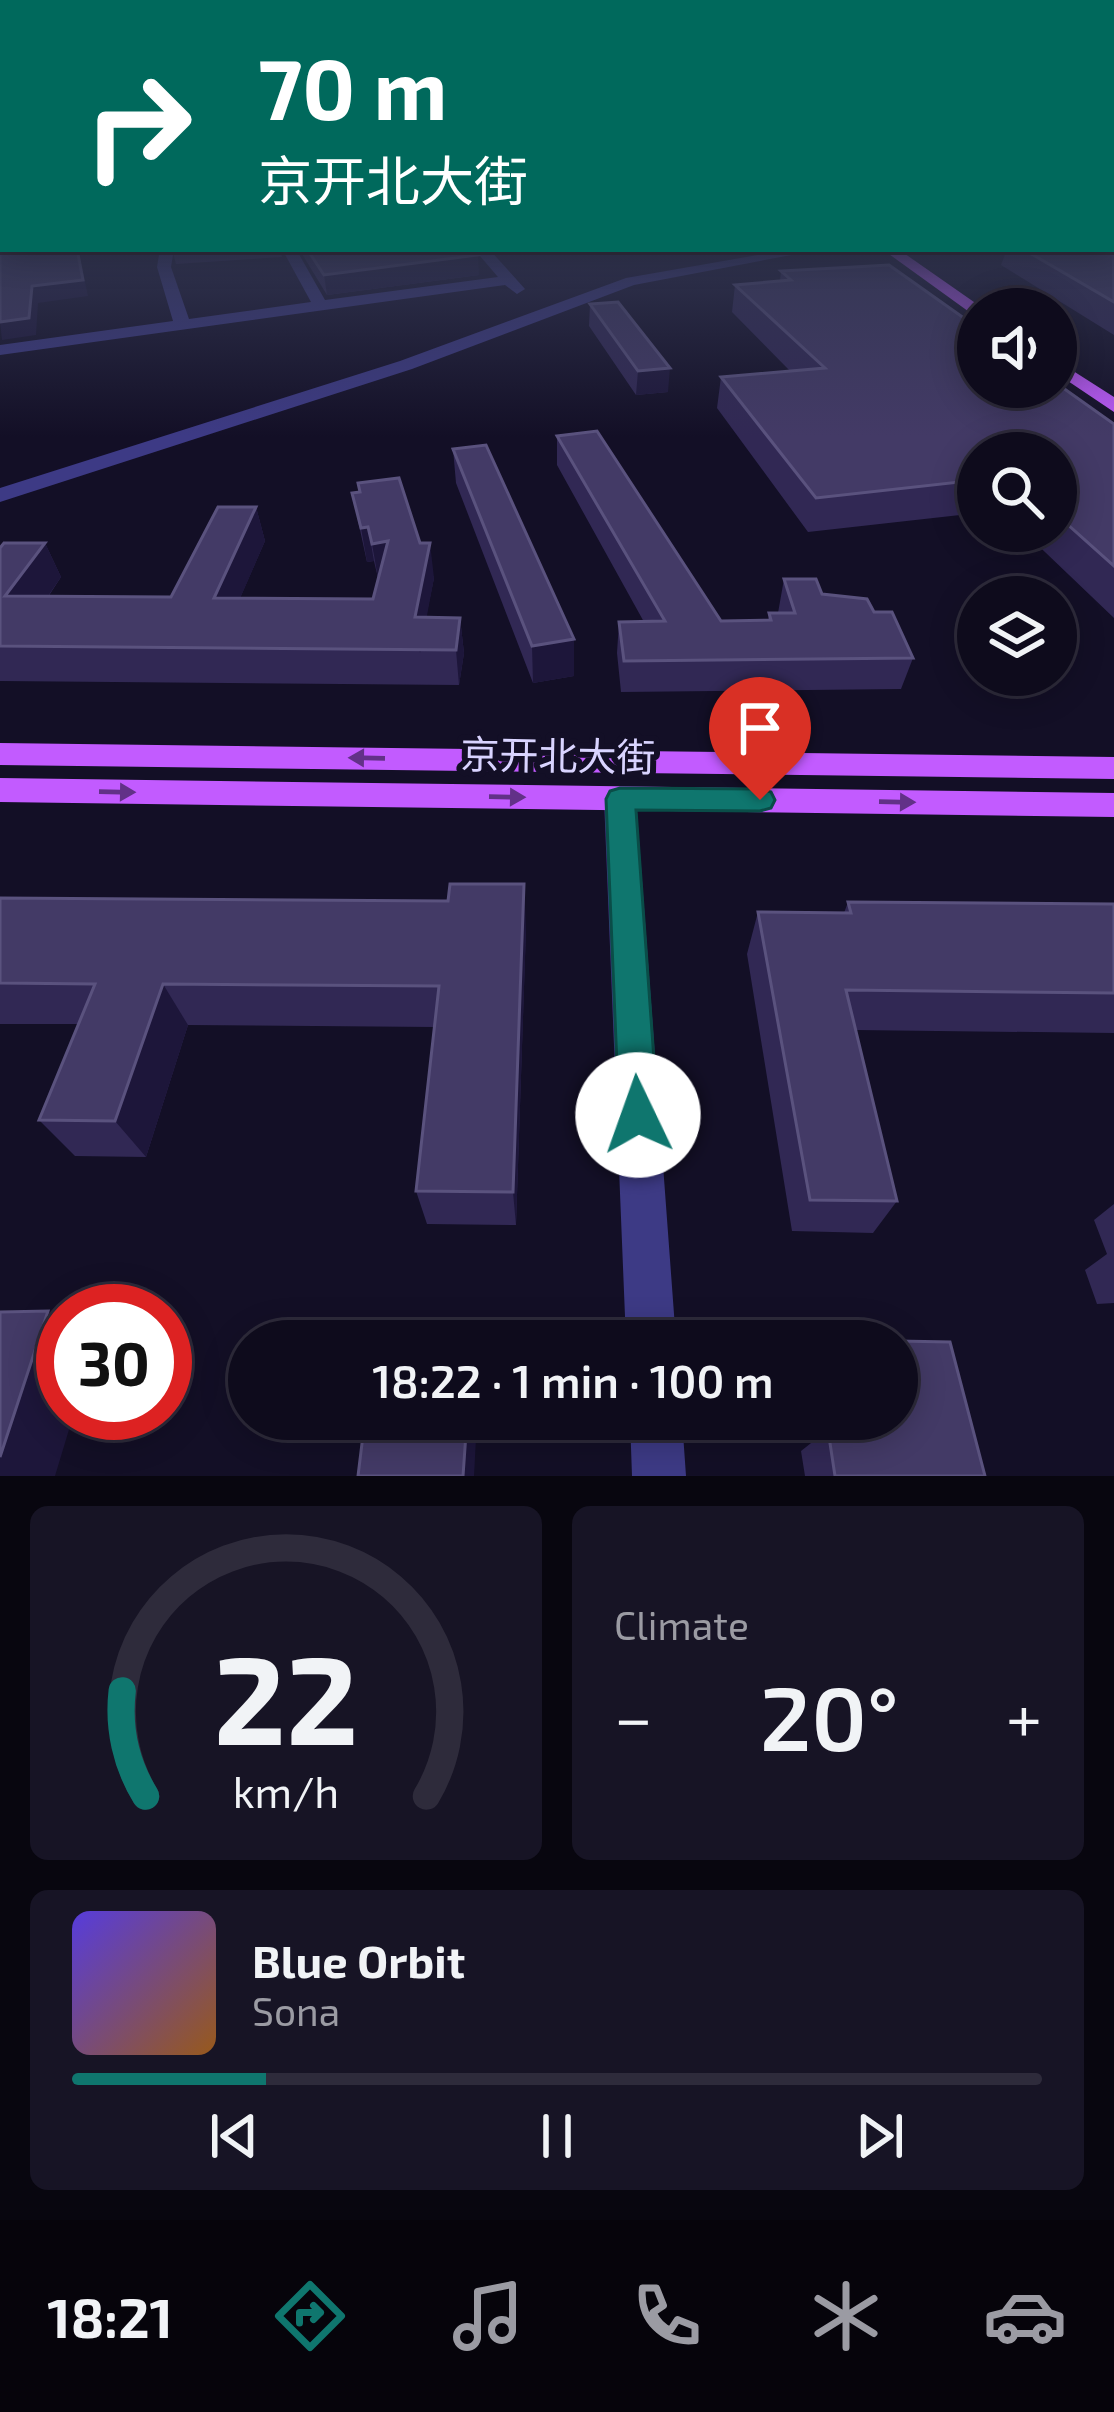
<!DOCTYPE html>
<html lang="en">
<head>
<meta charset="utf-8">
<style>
	:root { --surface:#0e0b1c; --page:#171425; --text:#f1f3f6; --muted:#9b9ba3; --line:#2e2b3b; --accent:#0f766e }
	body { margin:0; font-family:"Exo 2","Noto Sans SC",sans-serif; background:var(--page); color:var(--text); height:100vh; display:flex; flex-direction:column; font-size:45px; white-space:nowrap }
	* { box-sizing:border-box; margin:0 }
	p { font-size:39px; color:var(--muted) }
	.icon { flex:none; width:66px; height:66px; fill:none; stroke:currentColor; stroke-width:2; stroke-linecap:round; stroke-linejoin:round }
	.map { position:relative; height:1476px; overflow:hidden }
	.details { display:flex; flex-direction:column; gap:30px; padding:30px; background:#08060f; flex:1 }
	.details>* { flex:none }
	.top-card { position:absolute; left:0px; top:0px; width:1116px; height:252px; box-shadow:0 6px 30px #0003,0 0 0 3px var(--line); background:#00695c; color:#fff; overflow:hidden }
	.buttons { position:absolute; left:957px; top:288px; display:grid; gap:24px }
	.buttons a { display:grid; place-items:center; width:120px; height:120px; border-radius:50%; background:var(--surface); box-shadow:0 6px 30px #0003,0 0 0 3px var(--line); font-size:60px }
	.speed { position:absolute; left:36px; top:1284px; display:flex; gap:24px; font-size:60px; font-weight:700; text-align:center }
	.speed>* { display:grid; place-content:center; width:156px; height:156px; border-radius:50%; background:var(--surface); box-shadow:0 6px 30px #0003,0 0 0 3px var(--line); line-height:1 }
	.speed .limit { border:18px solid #d22; background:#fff; color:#111 }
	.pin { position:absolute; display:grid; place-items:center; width:102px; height:102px; color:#fff; margin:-123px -51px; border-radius:50% 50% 50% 0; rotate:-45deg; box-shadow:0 0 12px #0007 }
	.pin .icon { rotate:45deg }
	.me { position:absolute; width:132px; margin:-66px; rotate:357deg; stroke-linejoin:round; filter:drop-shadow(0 0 9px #0008) }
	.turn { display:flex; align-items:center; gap:42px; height:252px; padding:0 60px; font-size:54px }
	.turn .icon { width:156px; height:156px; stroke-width:2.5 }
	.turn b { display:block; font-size:84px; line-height:102px }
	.big { font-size:90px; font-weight:600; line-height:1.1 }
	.details .tile { flex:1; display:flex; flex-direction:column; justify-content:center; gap:18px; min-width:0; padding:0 42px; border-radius:18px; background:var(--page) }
	.details .dial { align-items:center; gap:0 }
	.dial svg { height:312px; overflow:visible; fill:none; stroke:var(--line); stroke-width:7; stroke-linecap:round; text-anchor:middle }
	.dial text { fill:var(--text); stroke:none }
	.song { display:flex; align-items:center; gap:36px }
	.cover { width:144px; height:144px; border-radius:18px; background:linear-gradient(135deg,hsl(250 70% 55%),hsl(30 70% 35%)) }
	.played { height:12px; border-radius:6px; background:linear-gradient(90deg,var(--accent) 20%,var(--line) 20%) }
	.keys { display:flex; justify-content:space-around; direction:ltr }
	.heat { display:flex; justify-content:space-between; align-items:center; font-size:66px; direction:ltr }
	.details .tiles { flex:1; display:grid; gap:30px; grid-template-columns:1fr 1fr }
	.tile:last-child { grid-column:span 2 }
	.trip { position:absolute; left:228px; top:1320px; width:690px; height:120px; border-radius:60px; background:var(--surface); box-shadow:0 6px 30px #0003,0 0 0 3px var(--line); font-weight:600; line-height:120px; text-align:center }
	.tab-bar { display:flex; height:192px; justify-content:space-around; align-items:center; background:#06040b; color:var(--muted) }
	.tab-bar .icon { width:84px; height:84px }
	.tab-bar .on { color:var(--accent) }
	.tab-bar b { font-size:54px; color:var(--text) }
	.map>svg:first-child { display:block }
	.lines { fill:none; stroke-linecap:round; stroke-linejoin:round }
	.minor { fill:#3d3a85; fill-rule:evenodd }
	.major { fill:#c25bff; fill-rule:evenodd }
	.wall { fill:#312854 }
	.shaded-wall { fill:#1d163a }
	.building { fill:#433a66; stroke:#5a527e; stroke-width:3 }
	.oneway { fill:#623188 }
	.route { fill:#0f766e; stroke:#0a4d48; stroke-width:3 }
	.labels { text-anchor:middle; stroke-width:12; stroke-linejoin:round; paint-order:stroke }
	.street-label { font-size:39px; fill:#d9d4ff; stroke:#130f26 }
</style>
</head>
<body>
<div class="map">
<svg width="1114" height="1476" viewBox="0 0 1114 1476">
	<rect width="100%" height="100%" fill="#130f26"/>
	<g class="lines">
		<path class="minor" d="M 66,249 L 145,249 L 0,261 L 0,253 Z
			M 160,249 L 174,249 L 171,267 L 189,319 L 311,302 L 282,249 L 296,249 L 325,300 L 498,277 L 474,249 L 489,249 L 525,289 L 517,294 L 505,285 L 0,355 L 0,345 L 173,321 L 157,267 Z
			M 792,249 L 823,249 L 634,285 L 412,369 L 0,502 L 0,488 L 400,361 L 626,278 Z
			M 620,787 L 631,790 L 636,799 L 676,1341 L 626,1341 L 604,799 L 609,790 Z
			M 630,1419 L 682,1419 L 686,1476 L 632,1476 Z"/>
		<path class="major" d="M 882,249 L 898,249 L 984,309 L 972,314 Z
			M 1056,360 L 1114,397 L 1114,412 L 1056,373 Z
			M 0,743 L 1114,757 L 1114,779 L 0,765 Z
			M 0,778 L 1114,793 L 1114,817 L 0,802 Z"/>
	</g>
	<path class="wall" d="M 1114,230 L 1114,335 L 1001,265 L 1007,249 L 1113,249 Z
		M 172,249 L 280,249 L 282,257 L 176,264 Z
		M 299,249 L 472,249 L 479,275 L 327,295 Z
		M 781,271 L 1114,424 L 1114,618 L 1023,531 L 1056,531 L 1056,453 L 978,453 L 978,513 L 808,532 L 717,408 L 721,377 L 790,371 L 732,312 L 735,285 L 780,281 Z
		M 590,304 L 668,392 L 636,395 L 589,326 Z
		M 557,436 L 721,621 L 768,620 L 769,613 L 778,613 L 784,579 L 874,612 L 913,658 L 901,689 L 621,692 L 617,653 L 619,622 L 644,622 L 557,465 Z
		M 453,449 L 574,676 L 533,683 L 456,483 Z
		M 352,493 L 420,543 L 434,578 L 426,617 L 460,618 L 464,653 L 459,685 L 0,681 L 0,548 L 45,543 L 61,577 L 48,597 L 171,597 L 256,507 L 265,541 L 240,598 L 373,599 L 378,578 L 374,561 L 367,562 Z
		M 0,898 L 526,928 L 516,1225 L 427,1224 L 416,1191 L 434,1027 L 188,1025 L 146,1157 L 75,1156 L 39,1120 L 79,1024 L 0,1024 Z
		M 848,902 L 1114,904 L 1114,1033 L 856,1030 L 897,1201 L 873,1233 L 792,1231 L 747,954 L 758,912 L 844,913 Z
		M 1114,1204 L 1114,1303 L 1097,1304 L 1085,1270 L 1107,1254 L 1094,1220 Z
		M 823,1419 L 897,1419 L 985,1476 L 805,1476 L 801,1451 L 825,1432 Z"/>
	<path class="shaded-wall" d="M 78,249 L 88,296 L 38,303 L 36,335 L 2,340 L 0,322 L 32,286 Z
		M 478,255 L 479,275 L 327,295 L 324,275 Z
		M 670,368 L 668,392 L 636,395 L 638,371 Z
		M 256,507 L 265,541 L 225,633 L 214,598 Z
		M 368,527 L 374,561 L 367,562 L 361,528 Z
		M 388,541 L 378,578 L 372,544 Z
		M 45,543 L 61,577 L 24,631 L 5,596 Z
		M 430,543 L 434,578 L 420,653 L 415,617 Z
		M 460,618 L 464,653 L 459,685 L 456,650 Z
		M 574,639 L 574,676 L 533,683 L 532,646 Z
		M 524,884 L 526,928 L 516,1225 L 513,1192 Z
		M 163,984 L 188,1025 L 146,1157 L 115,1121 Z
		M 48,1311 L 63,1321 L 63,1413 L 74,1413 L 55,1476 L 0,1476 L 0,1457 Z
		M 467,1419 L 477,1419 L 474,1476 L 463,1476 Z"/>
	<path class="building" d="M 1113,230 L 1114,302 L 1023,249 L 1113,249 Z
		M 16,249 L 77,249 L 83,280 L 32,286 L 29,318 L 0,322 L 0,250 Z
		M 307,249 L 472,249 L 478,255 L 324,275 Z
		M 889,265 L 978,328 L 978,387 L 1056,387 L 1056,383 L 1114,424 L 1114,566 L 1056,514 L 1056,453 L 978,453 L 978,480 L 816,498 L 721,377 L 825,368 L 735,285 L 791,280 L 781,271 Z
		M 618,302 L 670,368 L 638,371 L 590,304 Z
		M 597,431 L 721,621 L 771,620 L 769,613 L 795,613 L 784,579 L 816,579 L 822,594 L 867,599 L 874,612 L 892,612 L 913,658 L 624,661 L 619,622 L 665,621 L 557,436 Z
		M 486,445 L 574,639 L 532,646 L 453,449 Z
		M 399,478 L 420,543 L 430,543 L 415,617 L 460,618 L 456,650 L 0,646 L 0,548 L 4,543 L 45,543 L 5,596 L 171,597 L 218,507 L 256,507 L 214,598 L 373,599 L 388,541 L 372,544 L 368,527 L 361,528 L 352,493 L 360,492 L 358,483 Z
		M 450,884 L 524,884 L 513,1192 L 416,1191 L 439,986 L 163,984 L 115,1121 L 39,1120 L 95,984 L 0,983 L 0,898 L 448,901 Z
		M 848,902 L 1114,904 L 1114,993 L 846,990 L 897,1201 L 810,1200 L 758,912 L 851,913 Z
		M 48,1311 L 0,1457 L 0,1312 Z
		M 897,1341 L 950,1342 L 985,1476 L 835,1476 L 828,1430 L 858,1431 L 856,1419 L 897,1419 Z
		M 365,1419 L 467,1419 L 463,1476 L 358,1476 Z"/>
	<defs><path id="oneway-solid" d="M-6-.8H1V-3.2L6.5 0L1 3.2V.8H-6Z" transform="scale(3)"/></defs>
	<g class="oneway">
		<use href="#oneway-solid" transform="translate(367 758) rotate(-179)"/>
		<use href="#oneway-solid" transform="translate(117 792) rotate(1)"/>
		<use href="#oneway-solid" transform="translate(507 797) rotate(1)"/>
		<use href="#oneway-solid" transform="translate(897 802) rotate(1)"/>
	</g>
	<linearGradient id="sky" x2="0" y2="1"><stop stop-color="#0a0815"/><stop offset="0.53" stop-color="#333752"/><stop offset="1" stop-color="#333752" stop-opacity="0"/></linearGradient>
	<rect width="1114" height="437" fill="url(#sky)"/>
	<path class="route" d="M 620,788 L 760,789 L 771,792 L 775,800 L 771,808 L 760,811 L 636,810 L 658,1115 L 652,1129 L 638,1134 L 625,1129 L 619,1115 L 606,799 L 610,791 Z"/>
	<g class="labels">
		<g class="street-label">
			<text transform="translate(558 756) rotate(1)" y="14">京开北大街</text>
		</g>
	</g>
</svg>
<div class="buttons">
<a><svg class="icon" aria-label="sound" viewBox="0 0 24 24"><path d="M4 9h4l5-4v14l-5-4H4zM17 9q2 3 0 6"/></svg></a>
<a><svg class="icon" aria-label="search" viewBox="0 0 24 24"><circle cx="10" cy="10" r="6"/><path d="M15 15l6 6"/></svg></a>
<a><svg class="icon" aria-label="layers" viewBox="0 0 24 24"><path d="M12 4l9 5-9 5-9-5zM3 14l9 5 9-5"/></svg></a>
</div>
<div class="speed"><div class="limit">30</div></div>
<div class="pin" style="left:760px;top:800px;background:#d93025"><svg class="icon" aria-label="arrive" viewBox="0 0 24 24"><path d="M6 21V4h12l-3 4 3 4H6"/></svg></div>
<svg class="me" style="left:638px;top:1115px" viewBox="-20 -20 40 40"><circle r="19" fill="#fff"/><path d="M0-13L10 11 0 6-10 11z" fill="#0f766e"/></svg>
<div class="trip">18:22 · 1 min · 100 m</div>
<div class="top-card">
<div class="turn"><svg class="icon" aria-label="right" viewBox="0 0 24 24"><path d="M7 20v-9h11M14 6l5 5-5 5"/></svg><div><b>70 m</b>京开北大街</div></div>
</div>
</div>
<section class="details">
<div class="tiles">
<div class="tile dial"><svg viewBox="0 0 100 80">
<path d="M14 69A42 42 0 1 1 86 69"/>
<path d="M14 69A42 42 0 0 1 8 42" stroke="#0f766e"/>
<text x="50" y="56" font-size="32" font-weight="700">22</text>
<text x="50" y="72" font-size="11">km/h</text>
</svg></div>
<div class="tile"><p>Climate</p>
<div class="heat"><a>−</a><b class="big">20°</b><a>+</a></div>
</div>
<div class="tile">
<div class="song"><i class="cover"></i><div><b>Blue Orbit</b><p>Sona</p></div></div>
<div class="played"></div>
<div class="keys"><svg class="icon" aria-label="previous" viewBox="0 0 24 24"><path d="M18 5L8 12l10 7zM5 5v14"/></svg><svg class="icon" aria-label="pause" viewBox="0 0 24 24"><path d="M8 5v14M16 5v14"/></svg><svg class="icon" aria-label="next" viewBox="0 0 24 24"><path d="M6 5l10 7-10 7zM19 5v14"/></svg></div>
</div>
</div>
</section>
<nav class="tab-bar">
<b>18:21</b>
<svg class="icon on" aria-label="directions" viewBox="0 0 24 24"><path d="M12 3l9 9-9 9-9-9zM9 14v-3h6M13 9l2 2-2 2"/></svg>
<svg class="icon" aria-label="music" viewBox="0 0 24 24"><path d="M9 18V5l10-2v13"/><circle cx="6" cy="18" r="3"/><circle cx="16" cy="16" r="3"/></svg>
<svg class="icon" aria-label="phone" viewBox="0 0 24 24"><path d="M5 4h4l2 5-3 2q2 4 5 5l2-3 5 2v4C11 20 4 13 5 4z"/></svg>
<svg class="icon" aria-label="climate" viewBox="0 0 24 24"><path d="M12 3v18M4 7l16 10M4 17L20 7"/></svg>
<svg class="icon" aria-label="car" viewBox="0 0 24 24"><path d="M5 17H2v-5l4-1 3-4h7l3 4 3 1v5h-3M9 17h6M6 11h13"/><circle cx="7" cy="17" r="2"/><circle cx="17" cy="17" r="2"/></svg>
</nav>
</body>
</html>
